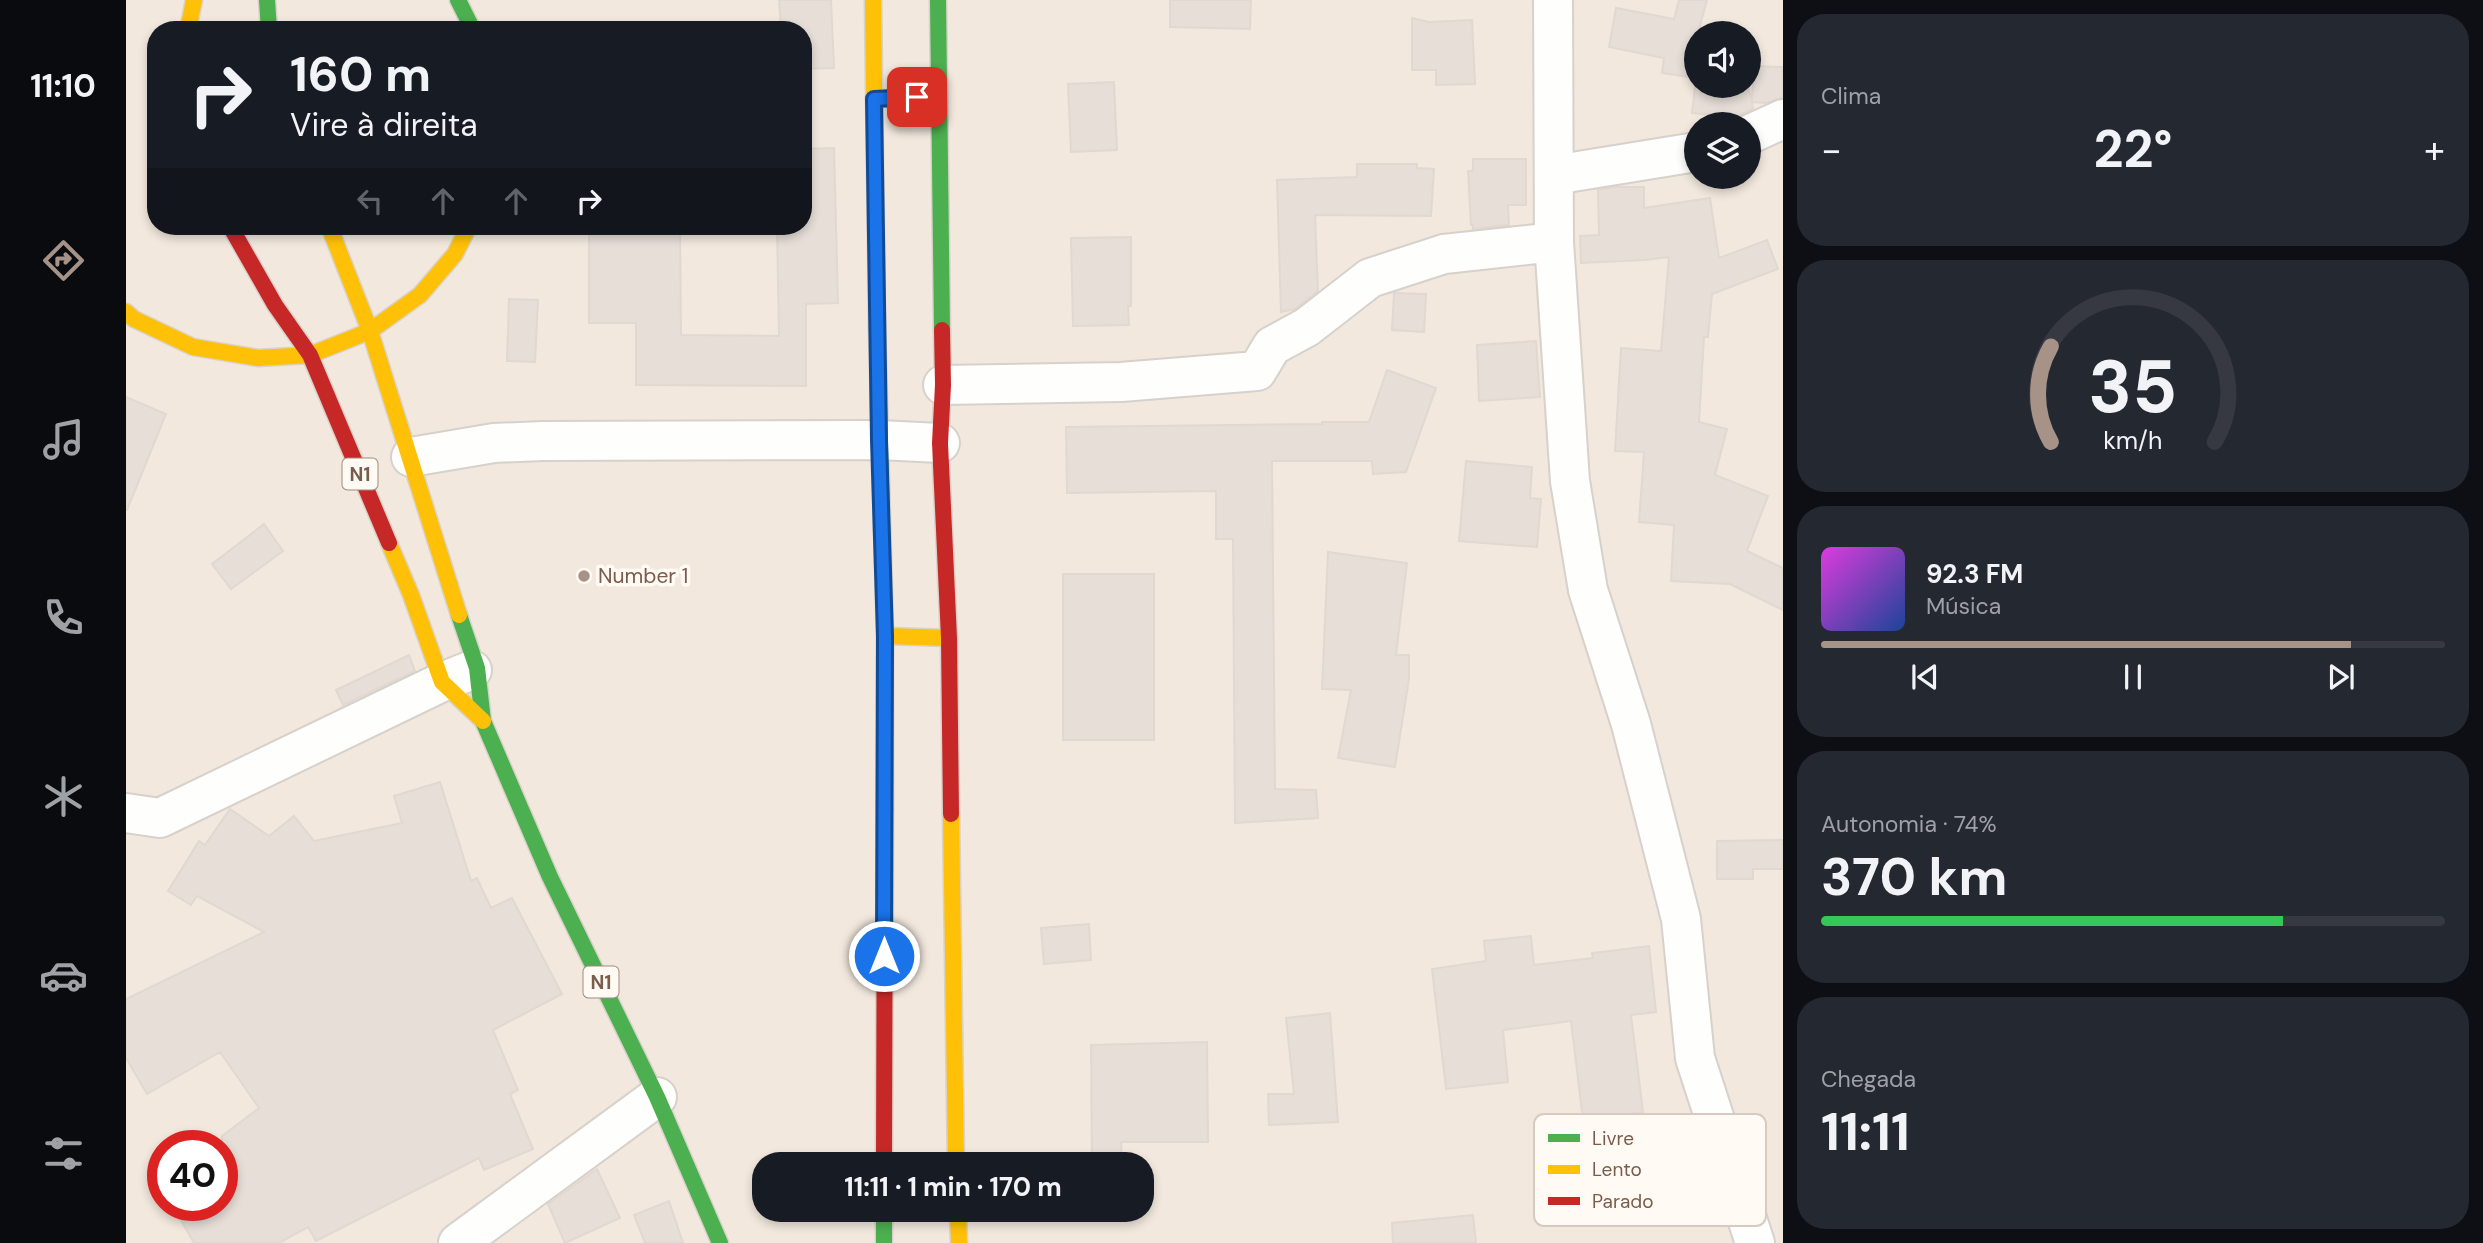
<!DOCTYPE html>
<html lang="pt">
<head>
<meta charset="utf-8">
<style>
	:root { --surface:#171b24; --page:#242831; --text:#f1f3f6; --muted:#9ea1a6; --line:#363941; --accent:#a69286 }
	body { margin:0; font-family:"DM Sans",sans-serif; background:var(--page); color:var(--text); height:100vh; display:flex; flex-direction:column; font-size:26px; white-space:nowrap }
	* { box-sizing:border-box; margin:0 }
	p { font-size:23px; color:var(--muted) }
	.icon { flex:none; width:38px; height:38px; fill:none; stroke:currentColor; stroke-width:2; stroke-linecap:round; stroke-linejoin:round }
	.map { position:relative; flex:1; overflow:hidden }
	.panel { display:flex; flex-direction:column; gap:14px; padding:14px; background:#0d0f14; width:700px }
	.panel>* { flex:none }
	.hud { position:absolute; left:21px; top:21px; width:665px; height:214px; border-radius:28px; box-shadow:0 4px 10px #0003; background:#171b24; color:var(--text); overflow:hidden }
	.tools { position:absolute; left:1558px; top:21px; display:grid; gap:14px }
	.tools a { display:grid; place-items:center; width:77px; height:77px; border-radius:50%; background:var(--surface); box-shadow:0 4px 10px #0003; font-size:35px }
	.speed { position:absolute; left:21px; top:1130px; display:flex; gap:14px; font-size:35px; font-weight:700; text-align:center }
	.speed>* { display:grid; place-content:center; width:91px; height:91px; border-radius:50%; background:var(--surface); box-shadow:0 4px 10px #0003; line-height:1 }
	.speed .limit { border:10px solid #d22; background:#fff; color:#111 }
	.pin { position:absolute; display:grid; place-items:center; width:60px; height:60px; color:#fff; margin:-30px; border-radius:14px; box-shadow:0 4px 10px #0006 }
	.me { position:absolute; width:77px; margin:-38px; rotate:0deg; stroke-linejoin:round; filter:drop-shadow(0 0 5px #0008) }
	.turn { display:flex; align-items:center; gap:24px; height:147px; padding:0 28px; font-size:32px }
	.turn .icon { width:91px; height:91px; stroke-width:2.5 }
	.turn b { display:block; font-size:49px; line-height:60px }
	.lanes { display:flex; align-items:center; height:66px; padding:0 28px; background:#0003; justify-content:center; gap:35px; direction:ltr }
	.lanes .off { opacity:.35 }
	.big { font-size:52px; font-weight:700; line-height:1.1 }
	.panel .card { flex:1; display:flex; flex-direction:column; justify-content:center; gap:10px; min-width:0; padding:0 24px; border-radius:28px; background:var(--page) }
	.panel .dial { align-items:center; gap:0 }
	.dial svg { height:182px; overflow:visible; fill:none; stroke:var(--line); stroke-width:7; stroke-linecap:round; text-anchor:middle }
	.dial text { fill:var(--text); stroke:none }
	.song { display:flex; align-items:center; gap:21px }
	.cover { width:84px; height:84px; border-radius:10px; background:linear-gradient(135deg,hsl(300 70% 55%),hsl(220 70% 35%)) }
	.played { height:7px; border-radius:4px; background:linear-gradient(90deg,var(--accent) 85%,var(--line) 85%) }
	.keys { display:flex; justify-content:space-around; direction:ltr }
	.heat { display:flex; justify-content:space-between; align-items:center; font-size:38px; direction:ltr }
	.charge { height:10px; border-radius:5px; background:linear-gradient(90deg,#34c759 74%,var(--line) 0) }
	.trip { position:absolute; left:626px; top:1152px; width:402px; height:70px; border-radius:28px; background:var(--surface); box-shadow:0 4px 10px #0003; font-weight:700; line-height:70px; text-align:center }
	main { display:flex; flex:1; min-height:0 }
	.tabs { display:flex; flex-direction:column; width:126px; justify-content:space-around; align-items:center; background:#090b0e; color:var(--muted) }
	.tabs .icon { width:49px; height:49px }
	.tabs .selected { color:var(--accent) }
	.tabs b { font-size:32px; color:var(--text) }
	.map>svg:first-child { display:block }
	.residential { fill:#f2e8de; fill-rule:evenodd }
	.building { fill:#e6ded7; stroke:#e2d8d2; stroke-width:2 }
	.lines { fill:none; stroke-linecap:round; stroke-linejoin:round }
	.street-casing { stroke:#d7d1cb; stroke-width:42 }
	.fast-casing { stroke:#d9d2cb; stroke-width:19 }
	.slow-casing { stroke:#d9d2cb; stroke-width:19 }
	.jam-casing { stroke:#d9d2cb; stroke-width:19 }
	.street { stroke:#fefefd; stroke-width:38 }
	.fast { stroke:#4caf50; stroke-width:16 }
	.slow { stroke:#ffc107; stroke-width:16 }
	.jam { stroke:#c62828; stroke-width:16 }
	.route-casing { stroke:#114b97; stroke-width:18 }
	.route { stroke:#1a73e8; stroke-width:12 }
	.poi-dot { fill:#a69286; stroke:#fffaf3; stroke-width:2.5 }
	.labels { text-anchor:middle; stroke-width:7; stroke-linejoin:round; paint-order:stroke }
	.shield { fill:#fffaf3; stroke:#a28b7f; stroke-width:2 }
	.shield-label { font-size:19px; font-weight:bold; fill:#7a5c4d }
	.poi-label { font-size:21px; fill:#7a5c4d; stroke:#fffaf3; text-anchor:start }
	.key { fill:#fffaf3; stroke:#d7cbc1; stroke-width:2 }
	.key-label { font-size:19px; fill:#7a5c4d }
</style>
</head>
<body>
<main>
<nav class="tabs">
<b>11:10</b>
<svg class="icon selected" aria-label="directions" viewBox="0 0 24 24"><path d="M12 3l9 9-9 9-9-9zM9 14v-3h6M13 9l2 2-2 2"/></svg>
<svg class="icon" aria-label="music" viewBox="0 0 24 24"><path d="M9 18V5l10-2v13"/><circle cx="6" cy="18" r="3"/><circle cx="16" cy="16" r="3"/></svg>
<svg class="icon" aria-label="phone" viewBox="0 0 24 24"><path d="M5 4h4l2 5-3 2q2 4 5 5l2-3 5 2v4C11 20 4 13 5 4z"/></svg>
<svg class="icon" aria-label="climate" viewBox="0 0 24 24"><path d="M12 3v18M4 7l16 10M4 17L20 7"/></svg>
<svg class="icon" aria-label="car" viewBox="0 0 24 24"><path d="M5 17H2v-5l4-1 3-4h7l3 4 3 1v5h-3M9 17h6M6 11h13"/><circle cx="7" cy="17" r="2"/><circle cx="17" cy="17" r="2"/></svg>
<svg class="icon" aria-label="filters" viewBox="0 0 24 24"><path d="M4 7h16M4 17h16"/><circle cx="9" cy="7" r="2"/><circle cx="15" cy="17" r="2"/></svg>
</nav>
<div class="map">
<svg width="1657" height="1243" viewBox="0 0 1657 1243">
	<rect width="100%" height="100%" fill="#f9f5f0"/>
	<path class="residential" d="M 0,0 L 1657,0 L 1657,1243 L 0,1243 ZM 30,30 L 677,30 L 677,226 L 30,226 ZM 1570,33 L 1622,33 L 1622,86 L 1570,86 ZM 1570,124 L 1622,124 L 1622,177 L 1570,177 ZM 37,1146 L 96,1146 L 96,1206 L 37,1206 ZM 639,1164 L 1017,1164 L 1017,1209 L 639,1209 Z"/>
	<path class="building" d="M 653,0 L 705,0 L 708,68 L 677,69 L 677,30 L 655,30 Z
		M 1044,0 L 1125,0 L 1124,29 L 1044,27 Z
		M 1553,0 L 1581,0 L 1572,33 L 1570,33 L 1570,78 L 1536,73 L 1538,58 L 1483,47 L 1490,8 L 1548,19 Z
		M 1286,18 L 1303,22 L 1346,20 L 1349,84 L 1310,85 L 1310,70 L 1286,70 Z
		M 1628,66 L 1657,67 L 1657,97 L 1640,103 L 1626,102 L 1627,109 L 1610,117 L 1566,113 L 1569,86 L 1622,86 L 1626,101 Z
		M 988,82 L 991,150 L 945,152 L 942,84 Z
		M 708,148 L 712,303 L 680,304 L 680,386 L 510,385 L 510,323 L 463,323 L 463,226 L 554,226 L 555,335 L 653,336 L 651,226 L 677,226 L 677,149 Z
		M 1347,159 L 1400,159 L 1400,205 L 1382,205 L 1383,225 L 1347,229 L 1347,225 L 1345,225 L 1342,171 L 1347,171 Z
		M 1231,164 L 1291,164 L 1291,168 L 1308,169 L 1305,216 L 1189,215 L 1192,291 L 1169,309 L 1155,312 L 1151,180 L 1231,177 Z
		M 1489,187 L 1518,187 L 1518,208 L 1584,198 L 1593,258 L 1641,240 L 1652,269 L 1586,294 L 1582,337 L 1578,337 L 1573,422 L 1601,429 L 1589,475 L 1642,496 L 1621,551 L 1657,568 L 1657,610 L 1604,584 L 1545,581 L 1548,525 L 1513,522 L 1518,452 L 1489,451 L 1495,348 L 1535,351 L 1543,257 L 1519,260 L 1455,263 L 1454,236 L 1473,235 L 1472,190 Z
		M 1005,237 L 1005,306 L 1002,306 L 1003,325 L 947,326 L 945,238 Z
		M 1268,293 L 1300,294 L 1298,332 L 1266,330 Z
		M 383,299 L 412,300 L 409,362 L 381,361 Z
		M 1410,341 L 1414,397 L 1353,401 L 1351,345 Z
		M 1261,370 L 1310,388 L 1280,472 L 1247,474 L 1246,461 L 1146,461 L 1149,789 L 1190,790 L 1192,818 L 1109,823 L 1107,539 L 1090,539 L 1090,491 L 941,493 L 940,427 L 1196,424 L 1196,422 L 1243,422 Z
		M 0,397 L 40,414 L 1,510 L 0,510 Z
		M 1340,461 L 1406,467 L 1404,498 L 1415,499 L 1411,547 L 1333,541 Z
		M 138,524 L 157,551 L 105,589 L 86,564 Z
		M 1202,552 L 1281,563 L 1270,655 L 1283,655 L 1283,679 L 1269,767 L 1212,758 L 1225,690 L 1196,689 Z
		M 937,574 L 1028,574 L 1028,740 L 937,740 Z
		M 283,655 L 289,671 L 217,705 L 210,690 Z
		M 314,782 L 345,881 L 351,878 L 365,908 L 386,898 L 436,994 L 367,1030 L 392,1090 L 384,1094 L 407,1149 L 358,1170 L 353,1158 L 190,1241 L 182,1227 L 153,1243 L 68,1243 L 47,1206 L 96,1206 L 96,1136 L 133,1108 L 94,1052 L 21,1094 L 0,1058 L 0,999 L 138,932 L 71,896 L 65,905 L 42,891 L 73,841 L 79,845 L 104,809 L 143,836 L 168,816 L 188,841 L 276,823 L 268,796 Z
		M 1657,840 L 1657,869 L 1627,869 L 1627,879 L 1591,879 L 1591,841 Z
		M 963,924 L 965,960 L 918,964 L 915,928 Z
		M 1405,936 L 1408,965 L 1467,958 L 1466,953 L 1523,946 L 1530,1012 L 1505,1015 L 1517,1112 L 1457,1120 L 1445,1021 L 1377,1030 L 1382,1082 L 1320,1089 L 1306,969 L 1360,961 L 1358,941 Z
		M 1204,1013 L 1212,1122 L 1143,1125 L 1142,1094 L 1168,1094 L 1160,1018 Z
		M 1081,1042 L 1082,1142 L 995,1142 L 996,1164 L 966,1164 L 965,1045 Z
		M 471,1169 L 494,1218 L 439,1243 L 422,1204 Z
		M 543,1201 L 557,1243 L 519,1243 L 508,1215 Z
		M 1347,1215 L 1350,1243 L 1267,1243 L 1266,1223 Z"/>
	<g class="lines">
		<g class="street-casing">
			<path id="street" d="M 1427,0 L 1428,242 L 1444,481 L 1462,590 L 1505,724 L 1555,919 L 1569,1058 L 1629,1243
				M 1622,135 L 1657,119
				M 1428,175 L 1570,152
				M 817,385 L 995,382 L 1131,371 L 1146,346 L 1181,327 L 1244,278 L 1318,254 L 1428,242
				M 285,457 L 368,443 L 417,441 L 753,440 L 814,443
				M 0,813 L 34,818 L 316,682 L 346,670
				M 332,1243 L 531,1097"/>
		</g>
		<g class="fast-casing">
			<path id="fast" d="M 141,0 L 143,30
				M 332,0 L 347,30
				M 812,0 L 816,330
				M 751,328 L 759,636 L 759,809
				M 333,615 L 351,668 L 357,721 L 424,877 L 531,1097 L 594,1243
				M 758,1209 L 758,1243"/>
		</g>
		<g class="slow-casing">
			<path id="slow" d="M 747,0 L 751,328
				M 62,30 L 68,0
				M 203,226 L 244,331 L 333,615
				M 0,312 L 8,319 L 67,347 L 132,358 L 184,355 L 244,331 L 294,295 L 329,254 L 343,226
				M 263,543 L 285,595 L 316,682 L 357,721
				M 759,636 L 823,638
				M 825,814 L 830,1164
				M 832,1209 L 833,1243"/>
		</g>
		<g class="jam-casing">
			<path id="jam" d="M 748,99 L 812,95
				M 104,226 L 149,305 L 184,355 L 263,543
				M 816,330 L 817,385 L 814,443 L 823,638 L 825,814
				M 758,1164 L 759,809"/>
		</g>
		<use href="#street" class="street"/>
		<use href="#fast" class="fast"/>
		<use href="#slow" class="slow"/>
		<use href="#jam" class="jam"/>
	</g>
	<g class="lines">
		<g class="route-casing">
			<path id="route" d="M 758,956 L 759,636 L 753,440 L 748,99 L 791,97"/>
		</g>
		<use href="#route" class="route"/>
	</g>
	<circle class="poi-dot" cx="458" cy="576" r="7"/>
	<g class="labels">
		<g class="shield">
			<rect x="216.5" y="458.5" width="35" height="31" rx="5"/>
			<rect x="457.5" y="966.5" width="35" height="31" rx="5"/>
		</g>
		<g class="shield-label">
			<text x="234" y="481">N1</text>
			<text x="475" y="989">N1</text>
		</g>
		<g class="poi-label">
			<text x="472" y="583">Number 1</text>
		</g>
	</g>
	<rect x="1408" y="1114" width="232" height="112" rx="10" class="key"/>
	<rect x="1422" y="1134" width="32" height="8" fill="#4caf50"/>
	<rect x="1422" y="1165" width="32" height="9" fill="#ffc107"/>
	<rect x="1422" y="1197" width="32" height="8" fill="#c62828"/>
	<g class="key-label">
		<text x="1466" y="1145">Livre</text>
		<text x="1466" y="1176">Lento</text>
		<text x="1466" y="1208">Parado</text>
	</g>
</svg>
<div class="tools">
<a><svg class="icon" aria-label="sound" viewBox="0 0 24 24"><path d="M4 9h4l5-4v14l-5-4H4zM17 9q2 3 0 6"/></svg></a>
<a><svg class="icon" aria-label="layers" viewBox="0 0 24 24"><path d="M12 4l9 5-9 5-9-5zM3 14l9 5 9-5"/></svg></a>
</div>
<div class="speed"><div class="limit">40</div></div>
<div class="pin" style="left:791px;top:97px;background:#d93025"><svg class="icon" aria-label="arrive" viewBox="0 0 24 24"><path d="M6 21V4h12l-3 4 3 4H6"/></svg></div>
<svg class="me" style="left:758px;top:956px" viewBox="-20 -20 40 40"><circle r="17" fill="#1a73e8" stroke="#fff" stroke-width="3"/><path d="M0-11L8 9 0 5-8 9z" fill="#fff"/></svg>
<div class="trip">11:11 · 1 min · 170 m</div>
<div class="hud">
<div class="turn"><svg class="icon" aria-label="right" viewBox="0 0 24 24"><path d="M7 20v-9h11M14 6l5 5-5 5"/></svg><div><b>160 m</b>Vire à direita</div></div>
<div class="lanes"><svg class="icon off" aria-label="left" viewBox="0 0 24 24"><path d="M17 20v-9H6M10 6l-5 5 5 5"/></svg><svg class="icon off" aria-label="ahead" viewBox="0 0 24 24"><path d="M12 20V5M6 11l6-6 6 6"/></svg><svg class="icon off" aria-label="ahead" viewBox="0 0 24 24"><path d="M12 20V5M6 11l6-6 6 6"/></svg><svg class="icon" aria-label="right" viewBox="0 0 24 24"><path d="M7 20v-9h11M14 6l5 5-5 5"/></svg></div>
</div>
</div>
<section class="panel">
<div class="card"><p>Clima</p>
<div class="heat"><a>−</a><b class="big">22°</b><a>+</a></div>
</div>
<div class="card dial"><svg viewBox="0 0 100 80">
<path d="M14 69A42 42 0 1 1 86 69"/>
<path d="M14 69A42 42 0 0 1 14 27" stroke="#a69286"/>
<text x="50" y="56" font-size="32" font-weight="700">35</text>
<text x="50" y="72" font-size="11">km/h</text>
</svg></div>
<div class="card">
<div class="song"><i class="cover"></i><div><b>92.3 FM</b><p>Música</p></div></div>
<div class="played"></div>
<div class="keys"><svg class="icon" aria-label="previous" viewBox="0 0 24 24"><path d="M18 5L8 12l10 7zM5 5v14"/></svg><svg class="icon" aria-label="pause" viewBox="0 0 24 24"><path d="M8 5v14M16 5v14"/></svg><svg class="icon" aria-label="next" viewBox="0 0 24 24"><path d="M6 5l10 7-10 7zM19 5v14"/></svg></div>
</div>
<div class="card"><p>Autonomia · 74%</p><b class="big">370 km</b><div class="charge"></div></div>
<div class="card"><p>Chegada</p><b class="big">11:11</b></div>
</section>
</main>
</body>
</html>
